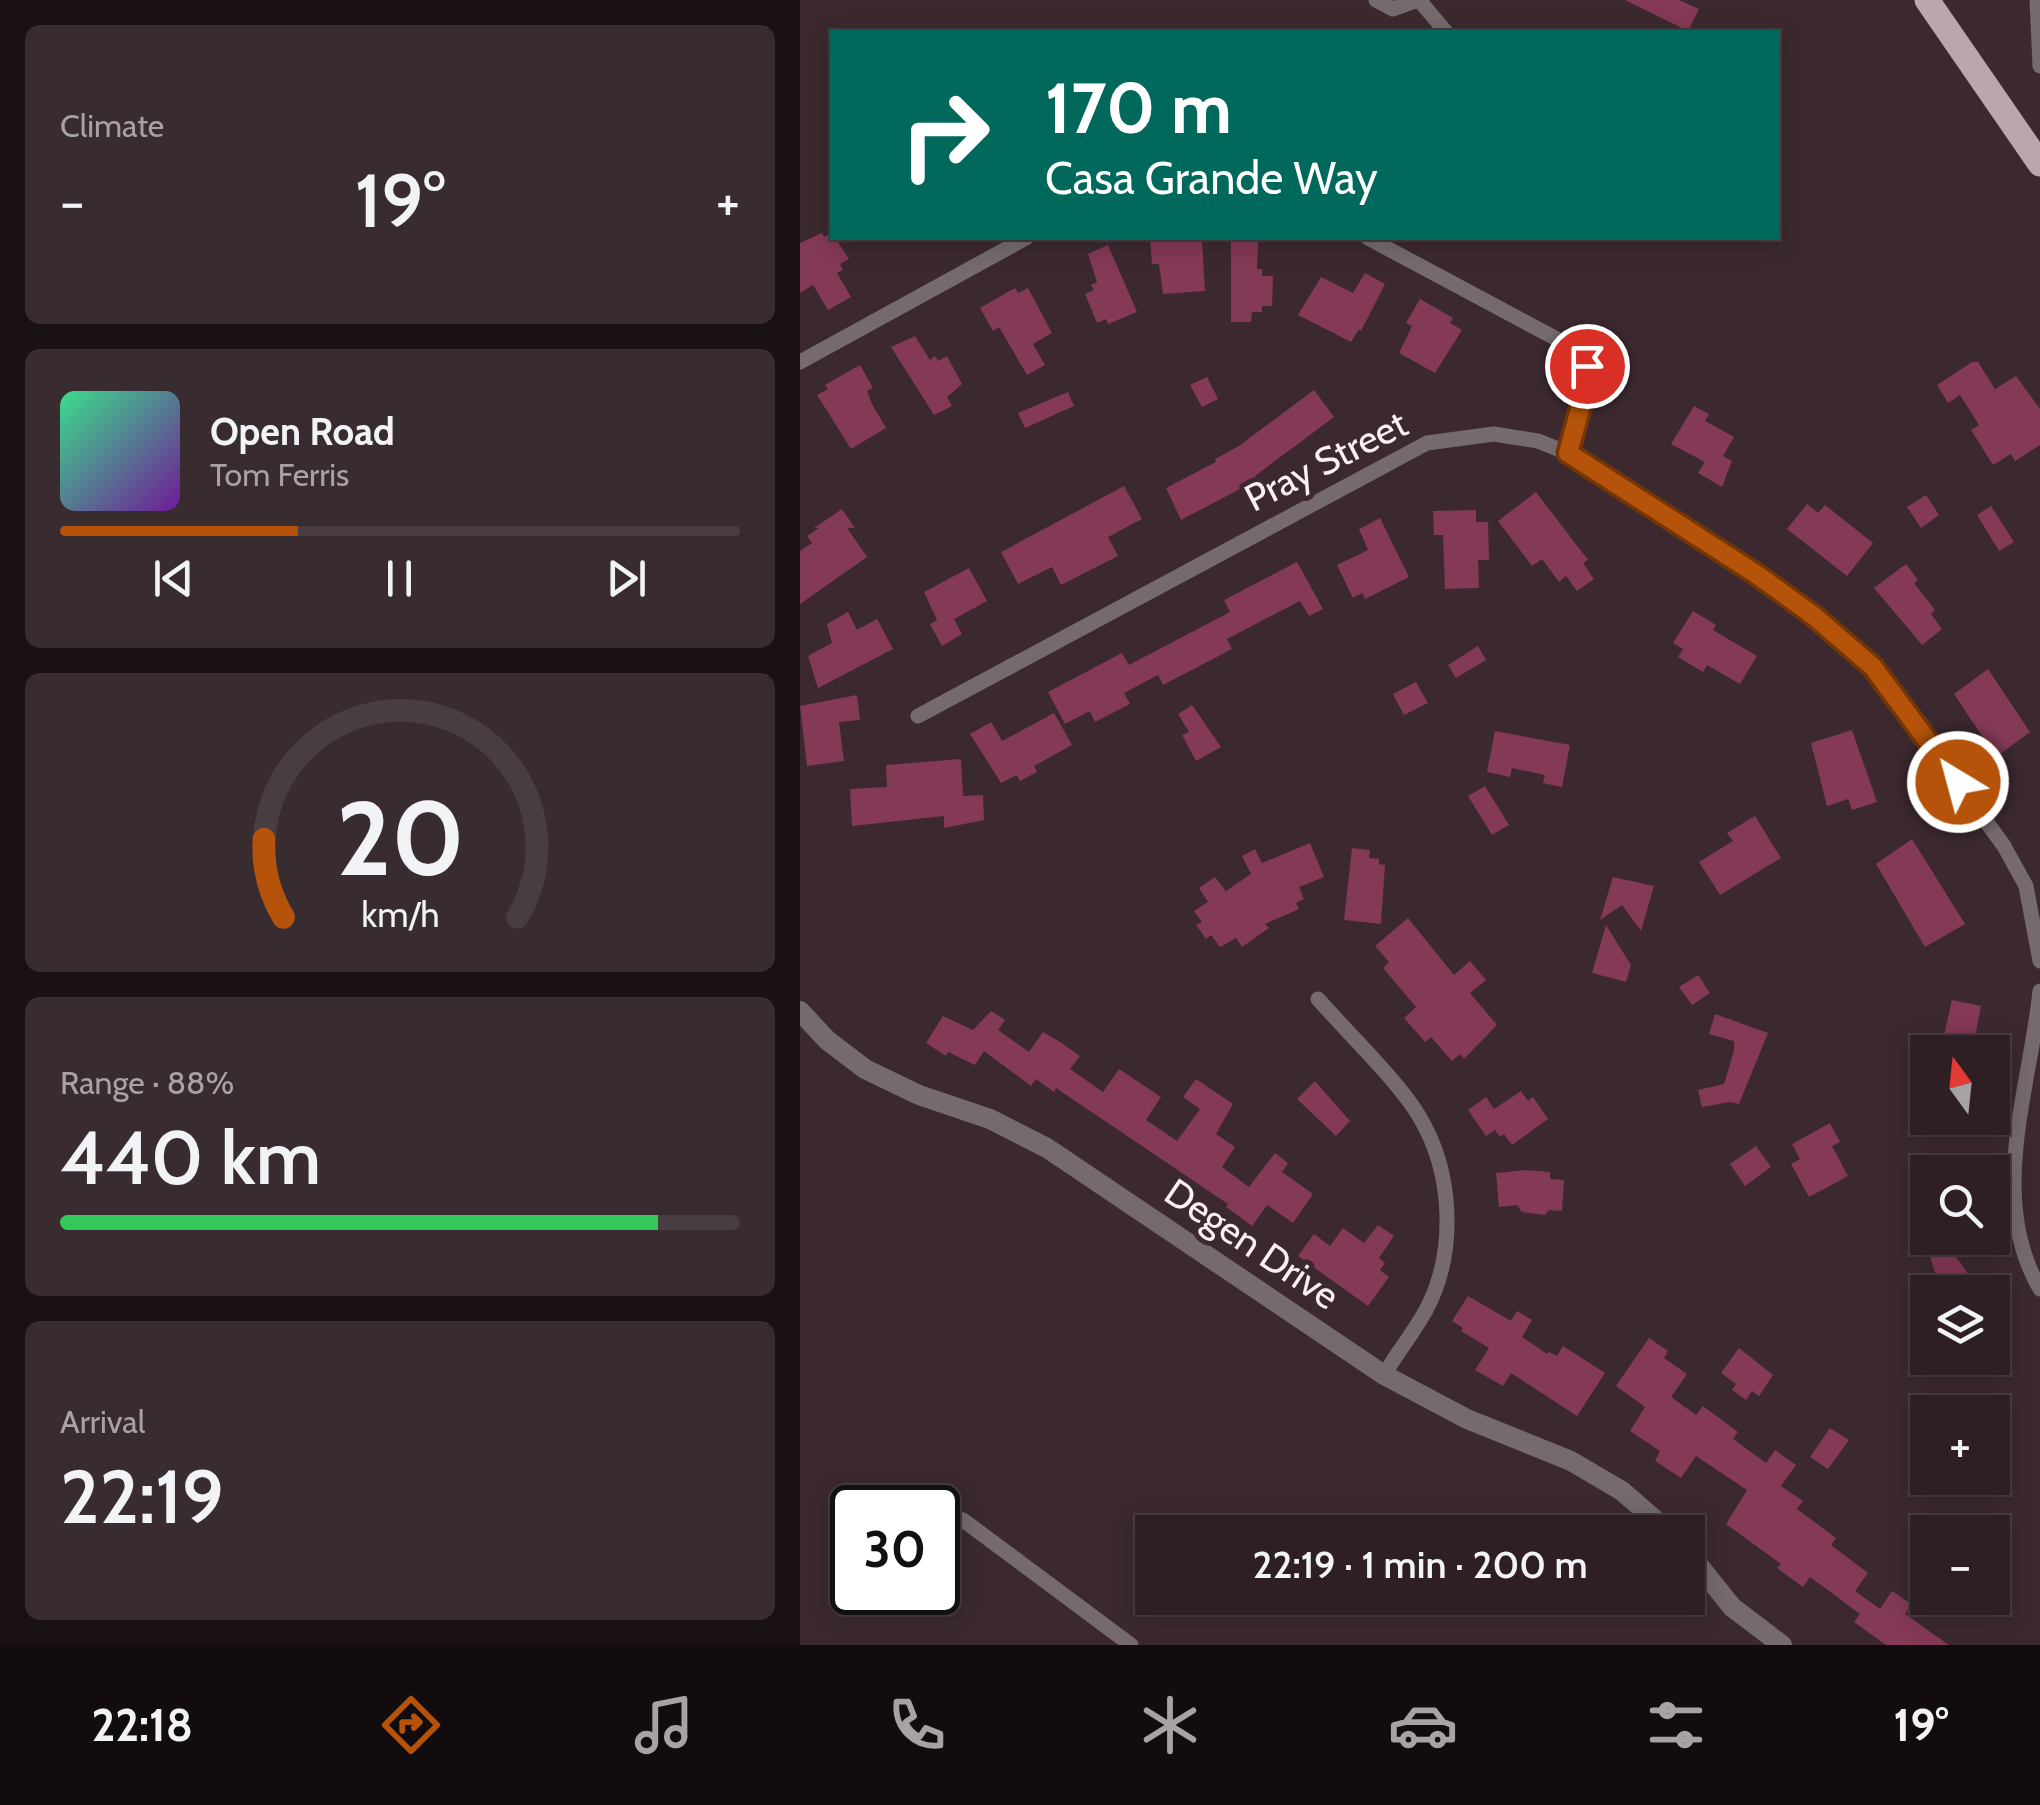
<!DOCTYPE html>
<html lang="en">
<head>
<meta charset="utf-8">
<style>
	:root { --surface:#2d1f24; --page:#392c31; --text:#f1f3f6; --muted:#a7a2a6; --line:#483d41; --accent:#b45309 }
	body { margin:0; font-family:Cabin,sans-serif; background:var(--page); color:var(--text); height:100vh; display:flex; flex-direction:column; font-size:38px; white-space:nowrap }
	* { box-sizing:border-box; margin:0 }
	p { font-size:32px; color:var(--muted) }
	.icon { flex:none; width:55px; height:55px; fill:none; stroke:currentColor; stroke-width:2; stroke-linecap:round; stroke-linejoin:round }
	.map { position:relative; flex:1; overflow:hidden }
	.panel { display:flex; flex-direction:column; gap:25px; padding:25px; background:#191114; width:800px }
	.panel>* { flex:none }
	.guide { position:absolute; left:30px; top:30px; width:950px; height:210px; border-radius:0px; box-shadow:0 5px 25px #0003,0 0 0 2px var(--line); background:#00695c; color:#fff; overflow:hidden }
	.needle { width:65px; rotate:345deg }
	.buttons { position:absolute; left:1110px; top:1035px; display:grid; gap:20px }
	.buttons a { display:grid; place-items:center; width:100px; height:100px; border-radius:0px; background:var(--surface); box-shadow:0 5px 25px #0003,0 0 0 2px var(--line); font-size:50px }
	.speed { position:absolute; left:30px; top:1485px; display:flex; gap:20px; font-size:50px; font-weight:700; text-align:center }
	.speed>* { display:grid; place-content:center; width:130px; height:130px; border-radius:50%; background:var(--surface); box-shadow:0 5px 25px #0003,0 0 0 2px var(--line); line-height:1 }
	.speed .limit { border:5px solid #111; border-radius:15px; background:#fff; color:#111 }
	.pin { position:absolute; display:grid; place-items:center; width:85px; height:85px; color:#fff; margin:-42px; border:5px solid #fff; border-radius:50%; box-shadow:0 2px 10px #0007 }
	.me { position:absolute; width:110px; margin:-55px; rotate:323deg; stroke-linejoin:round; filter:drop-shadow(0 0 8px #0008) }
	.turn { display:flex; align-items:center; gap:35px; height:210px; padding:0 50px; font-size:45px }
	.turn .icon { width:130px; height:130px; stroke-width:2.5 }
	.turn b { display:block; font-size:70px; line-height:85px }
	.big { font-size:75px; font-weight:600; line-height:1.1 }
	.panel .widget { flex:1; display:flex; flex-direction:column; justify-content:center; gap:15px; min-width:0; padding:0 35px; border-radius:15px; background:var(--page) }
	.panel .dial { align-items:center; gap:0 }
	.dial svg { height:260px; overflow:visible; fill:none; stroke:var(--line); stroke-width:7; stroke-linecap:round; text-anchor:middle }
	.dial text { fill:var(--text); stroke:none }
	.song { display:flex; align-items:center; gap:30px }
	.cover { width:120px; height:120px; border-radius:15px; background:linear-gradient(135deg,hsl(150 70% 55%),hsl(280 70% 35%)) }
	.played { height:10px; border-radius:5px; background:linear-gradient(90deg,var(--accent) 35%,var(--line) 35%) }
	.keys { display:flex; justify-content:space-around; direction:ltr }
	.heat { display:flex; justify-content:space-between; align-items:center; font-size:55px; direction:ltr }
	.charge { height:15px; border-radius:8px; background:linear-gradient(90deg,#34c759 88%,var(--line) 0) }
	.trip { position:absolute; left:335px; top:1515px; width:570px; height:100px; border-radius:0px; background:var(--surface); box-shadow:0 5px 25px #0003,0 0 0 2px var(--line); font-weight:600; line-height:100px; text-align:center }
	.menu { display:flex; height:160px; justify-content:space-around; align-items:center; background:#120c0e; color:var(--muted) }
	.menu .icon { width:70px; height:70px }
	.menu .on { color:var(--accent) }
	.menu b { font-size:45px; color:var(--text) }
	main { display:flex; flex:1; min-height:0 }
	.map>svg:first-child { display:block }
	.building { fill:#843957 }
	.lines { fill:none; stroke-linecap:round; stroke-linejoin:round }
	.minor { stroke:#756b6e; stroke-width:15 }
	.tertiary { stroke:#756b6e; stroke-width:20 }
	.primary { stroke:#baa6ac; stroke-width:25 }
	.route-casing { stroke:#753606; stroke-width:25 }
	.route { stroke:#b45309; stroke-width:18 }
	.labels { text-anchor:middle; stroke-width:10; stroke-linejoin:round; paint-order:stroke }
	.street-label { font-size:38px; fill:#fceff3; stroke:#3c2930 }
</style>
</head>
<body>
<main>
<section class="panel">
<div class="widget"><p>Climate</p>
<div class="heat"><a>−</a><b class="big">19°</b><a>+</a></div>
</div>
<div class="widget">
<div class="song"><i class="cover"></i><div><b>Open Road</b><p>Tom Ferris</p></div></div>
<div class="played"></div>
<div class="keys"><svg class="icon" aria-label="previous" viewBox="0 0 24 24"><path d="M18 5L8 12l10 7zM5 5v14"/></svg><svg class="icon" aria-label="pause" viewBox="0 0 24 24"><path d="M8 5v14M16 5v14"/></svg><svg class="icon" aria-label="next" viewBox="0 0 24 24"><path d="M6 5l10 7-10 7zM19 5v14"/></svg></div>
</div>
<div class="widget dial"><svg viewBox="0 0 100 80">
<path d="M14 69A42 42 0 1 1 86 69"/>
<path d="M14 69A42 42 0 0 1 8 45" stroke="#b45309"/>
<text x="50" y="56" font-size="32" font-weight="700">20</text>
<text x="50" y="72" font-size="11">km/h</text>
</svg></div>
<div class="widget"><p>Range · 88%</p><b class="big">440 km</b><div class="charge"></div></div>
<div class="widget"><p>Arrival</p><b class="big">22:19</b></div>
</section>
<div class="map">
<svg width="1240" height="1645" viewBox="0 0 1240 1645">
	<rect width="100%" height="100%" fill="#3c2930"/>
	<path class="building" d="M 825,0 L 879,0 L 899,9 L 888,31 Z
		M 22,233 L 24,237 L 32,233 L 49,259 L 40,264 L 43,270 L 37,273 L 51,297 L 28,310 L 13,285 L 0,293 L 0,243 Z
		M 350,238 L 402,240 L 405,291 L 363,294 L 359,264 L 352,264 Z
		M 431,241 L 458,241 L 457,269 L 462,269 L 462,276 L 473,276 L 472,306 L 462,306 L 462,312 L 452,312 L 451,322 L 431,322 Z
		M 308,245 L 337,312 L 308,324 L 306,319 L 297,323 L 285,294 L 294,290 L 291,285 L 297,282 L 288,254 Z
		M 565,273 L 585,284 L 561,331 L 559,329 L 551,342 L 498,315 L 521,277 L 553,293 Z
		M 215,288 L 218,293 L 228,288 L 252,333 L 233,344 L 245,365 L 227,375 L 199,327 L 193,331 L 180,308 Z
		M 620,299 L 653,318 L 650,323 L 662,330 L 635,373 L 599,353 L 612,326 L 606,323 Z
		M 115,336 L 130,360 L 135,356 L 138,361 L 147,356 L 162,384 L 147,397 L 152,406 L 134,415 L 91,347 Z
		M 1172,362 L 1178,362 L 1195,389 L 1216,376 L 1240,409 L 1240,445 L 1215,461 L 1211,454 L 1193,465 L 1171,430 L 1179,425 L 1160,395 L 1148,403 L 1137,385 Z
		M 60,365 L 73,388 L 67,391 L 72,404 L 86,428 L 51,449 L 17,395 L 28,389 L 25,385 Z
		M 407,377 L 418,399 L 402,407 L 390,385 Z
		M 514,390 L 534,417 L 455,476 L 457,480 L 381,520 L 366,488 L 416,462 L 415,459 L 439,446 Z
		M 268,392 L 274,406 L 225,428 L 218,413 Z
		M 894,406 L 909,414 L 905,421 L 934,437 L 923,456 L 932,461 L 922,487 L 898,473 L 905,462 L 871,444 Z
		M 324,486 L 342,519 L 308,537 L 318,556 L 261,585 L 252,567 L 218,584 L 201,552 Z
		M 736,492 L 788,560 L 783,563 L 794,579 L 777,591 L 766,576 L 759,582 L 742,559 L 732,566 L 698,521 Z
		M 1126,495 L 1139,515 L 1121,528 L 1107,507 Z
		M 1007,504 L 1018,513 L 1025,505 L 1073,543 L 1047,576 L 987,529 Z
		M 1191,506 L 1214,542 L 1199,551 L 1177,515 Z
		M 42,509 L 55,528 L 47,528 L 67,557 L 0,604 L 0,551 L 12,543 L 7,536 L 19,528 L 14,528 Z
		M 676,510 L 676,522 L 688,522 L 689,560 L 678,560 L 679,588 L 645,589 L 643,535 L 634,535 L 633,511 Z
		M 580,518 L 609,577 L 565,599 L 562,593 L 553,598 L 537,565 L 568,550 L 559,529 Z
		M 497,562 L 523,609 L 509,616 L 500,601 L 427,639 L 432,649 L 363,685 L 358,675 L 324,693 L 330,704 L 295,722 L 290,711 L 265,724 L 248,692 L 322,653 L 329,665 L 430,612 L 424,600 Z
		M 1106,564 L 1118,580 L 1114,583 L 1135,610 L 1131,614 L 1142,629 L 1122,645 L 1074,588 Z
		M 169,568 L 187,601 L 154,619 L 162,634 L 142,646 L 130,624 L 137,620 L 124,592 Z
		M 893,611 L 916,625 L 913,630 L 957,656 L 940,684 L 907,665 L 903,672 L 878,657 L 883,649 L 873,643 Z
		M 48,612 L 57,630 L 77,619 L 93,649 L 18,688 L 8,656 L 32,643 L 27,624 Z
		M 678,646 L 686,660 L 656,678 L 648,665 Z
		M 1188,669 L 1230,732 L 1196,757 L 1154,694 Z
		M 616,682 L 628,703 L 604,715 L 593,694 Z
		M 57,695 L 60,720 L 39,722 L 44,761 L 7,766 L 0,706 Z
		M 392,705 L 421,747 L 396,761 L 382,735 L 389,732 L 378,714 Z
		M 254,713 L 272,745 L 234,766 L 237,772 L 220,781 L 217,775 L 201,783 L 170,734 L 191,722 L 202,741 Z
		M 1052,730 L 1077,802 L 1052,810 L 1048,799 L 1027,806 L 1011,743 Z
		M 695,731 L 770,745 L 762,787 L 743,783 L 745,775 L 712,768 L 710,777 L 687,772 Z
		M 161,759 L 163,796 L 183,795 L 184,820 L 144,828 L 144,816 L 52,826 L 50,789 L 87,787 L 86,765 Z
		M 685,786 L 709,825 L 692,835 L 668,796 Z
		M 955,816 L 981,858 L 920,895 L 899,862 L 933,841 L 927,833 Z
		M 1112,839 L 1165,924 L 1125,947 L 1076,864 Z
		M 510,843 L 524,877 L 499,887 L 504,899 L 496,903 L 499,909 L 465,924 L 469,928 L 442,947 L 436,938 L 420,947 L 411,935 L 406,939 L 396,925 L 402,922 L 394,911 L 408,902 L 399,888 L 415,877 L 426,891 L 451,874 L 442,856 L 455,849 L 462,863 Z
		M 552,848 L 570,850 L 569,858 L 579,859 L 579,864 L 585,865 L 581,924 L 544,920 Z
		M 813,877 L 854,886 L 841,931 L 822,905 L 800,920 Z
		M 608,918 L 654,975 L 670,961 L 686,980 L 670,993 L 697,1025 L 664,1059 L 660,1054 L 652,1061 L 631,1037 L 625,1042 L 604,1018 L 616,1007 L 583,968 L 589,962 L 575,946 Z
		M 806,925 L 831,965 L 826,982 L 792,973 Z
		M 898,975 L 910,993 L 892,1005 L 879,987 Z
		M 1152,1000 L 1181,1006 L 1172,1052 L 1140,1052 Z
		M 191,1011 L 205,1020 L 198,1030 L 229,1052 L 243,1032 L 260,1042 L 280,1056 L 270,1069 L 303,1092 L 319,1069 L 361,1097 L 346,1120 L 377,1141 L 400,1109 L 383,1097 L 396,1079 L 433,1104 L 416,1134 L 435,1147 L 422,1167 L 449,1187 L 475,1153 L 488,1163 L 482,1172 L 513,1194 L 493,1223 L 467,1205 L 452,1226 L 426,1207 L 428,1204 L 256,1088 L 254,1092 L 236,1079 L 231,1086 L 184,1051 L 175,1065 L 148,1052 L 146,1056 L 126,1043 L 143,1016 L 173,1030 Z
		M 915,1014 L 968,1033 L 939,1104 L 930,1102 L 902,1107 L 898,1090 L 924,1084 L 934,1051 L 934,1041 L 909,1034 Z
		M 515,1081 L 550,1121 L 536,1136 L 497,1099 Z
		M 721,1091 L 728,1101 L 733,1097 L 748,1119 L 712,1145 L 704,1134 L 700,1137 L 695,1130 L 686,1136 L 668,1110 L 686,1097 L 694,1109 Z
		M 1030,1123 L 1040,1142 L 1032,1146 L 1048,1176 L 1009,1197 L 991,1164 L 1000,1159 L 992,1144 Z
		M 956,1146 L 971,1167 L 945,1186 L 930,1164 Z
		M 726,1170 L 750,1172 L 750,1179 L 764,1180 L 762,1211 L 749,1210 L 745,1215 L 722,1212 L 717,1205 L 699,1207 L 696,1173 Z
		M 578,1225 L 594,1236 L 579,1258 L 585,1263 L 580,1270 L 589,1277 L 568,1306 L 498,1256 L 514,1234 L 530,1246 L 543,1228 L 564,1243 Z
		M 1124,1238 L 1175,1238 L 1153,1252 L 1180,1292 L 1141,1292 Z
		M 668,1296 L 711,1321 L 717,1311 L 732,1320 L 722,1337 L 747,1354 L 749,1352 L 757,1356 L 763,1346 L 805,1373 L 777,1416 L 711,1373 L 703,1386 L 675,1370 L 689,1348 L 661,1331 L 663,1328 L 652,1321 Z
		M 849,1338 L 868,1351 L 864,1358 L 887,1374 L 871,1397 L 896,1415 L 903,1406 L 938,1432 L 933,1439 L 966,1463 L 975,1450 L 996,1465 L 981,1486 L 1003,1501 L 997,1509 L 1036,1538 L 1031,1545 L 1068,1573 L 1055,1591 L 1080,1609 L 1092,1591 L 1111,1604 L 1105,1614 L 1149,1645 L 1086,1645 L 1054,1622 L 1060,1614 L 1010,1577 L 1003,1587 L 977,1568 L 981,1564 L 926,1524 L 947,1490 L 896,1456 L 881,1478 L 855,1461 L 860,1451 L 830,1431 L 845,1407 L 816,1386 Z
		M 939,1348 L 973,1375 L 959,1396 L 952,1391 L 946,1400 L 932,1390 L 936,1384 L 921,1373 Z
		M 1030,1428 L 1049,1440 L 1028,1469 L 1010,1457 Z"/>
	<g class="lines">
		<path class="minor" d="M 576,0 L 593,9 L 618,0
			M 619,0 L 646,32
			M 1237,0 L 1240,66
			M 568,238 L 770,346 L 787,366 L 788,380 L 768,453
			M 0,362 L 226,238
			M 118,716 L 627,443 L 694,434 L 738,441 L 768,453 L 957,574 L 1014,616 L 1073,667 L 1204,846 L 1226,886 L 1240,961
			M 1240,991 C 1230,1089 1187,1198 1240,1289
			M 518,999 C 547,1032 598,1081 619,1116 C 653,1172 657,1252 626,1310 C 614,1332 597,1353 584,1375
			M 98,1505 L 128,1508
			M 138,1511 L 163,1520 L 331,1645"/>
		<path class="tertiary" d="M 0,1011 L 27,1040 L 65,1069 L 119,1095 L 190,1119 L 247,1148 L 584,1375 L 667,1419 L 771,1461 L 822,1491 L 869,1532
			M 888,1552 L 932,1607 L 982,1645"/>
		<path class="primary" d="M 1127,0 L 1240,164"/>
	</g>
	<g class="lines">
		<g class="route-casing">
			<path id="route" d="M 787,366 L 788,380 L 768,453 L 956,574 L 1014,616 L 1073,667 L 1158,782"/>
		</g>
		<use href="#route" class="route"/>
	</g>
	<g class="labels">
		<g class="street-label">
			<text transform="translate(526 461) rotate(-27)" y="13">Pray Street</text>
			<text transform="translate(452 1244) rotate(34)" y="13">Degen Drive</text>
		</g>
	</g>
</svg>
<div class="buttons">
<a><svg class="needle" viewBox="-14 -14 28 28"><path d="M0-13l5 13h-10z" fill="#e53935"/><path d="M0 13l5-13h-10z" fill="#a7a2a6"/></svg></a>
<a><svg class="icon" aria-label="search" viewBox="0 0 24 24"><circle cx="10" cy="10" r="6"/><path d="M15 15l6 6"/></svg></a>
<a><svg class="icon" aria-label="layers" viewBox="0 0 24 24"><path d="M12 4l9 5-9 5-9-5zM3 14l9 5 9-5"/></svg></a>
<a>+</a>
<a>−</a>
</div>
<div class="speed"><div class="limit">30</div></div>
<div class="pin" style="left:787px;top:366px;background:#d93025"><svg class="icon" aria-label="arrive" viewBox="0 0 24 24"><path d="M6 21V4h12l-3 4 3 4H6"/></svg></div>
<svg class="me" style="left:1158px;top:782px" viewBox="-20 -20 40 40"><circle r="17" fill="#b45309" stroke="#fff" stroke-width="3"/><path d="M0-11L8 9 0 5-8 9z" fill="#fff"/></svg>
<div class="trip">22:19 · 1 min · 200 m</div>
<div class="guide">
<div class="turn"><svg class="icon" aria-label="right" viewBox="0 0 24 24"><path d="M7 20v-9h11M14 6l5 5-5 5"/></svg><div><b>170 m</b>Casa Grande Way</div></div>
</div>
</div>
</main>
<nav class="menu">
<b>22:18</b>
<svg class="icon on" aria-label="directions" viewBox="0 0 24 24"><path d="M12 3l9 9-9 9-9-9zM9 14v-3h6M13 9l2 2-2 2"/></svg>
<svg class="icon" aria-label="music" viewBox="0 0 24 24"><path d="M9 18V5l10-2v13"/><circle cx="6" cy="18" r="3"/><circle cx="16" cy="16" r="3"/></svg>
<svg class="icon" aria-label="phone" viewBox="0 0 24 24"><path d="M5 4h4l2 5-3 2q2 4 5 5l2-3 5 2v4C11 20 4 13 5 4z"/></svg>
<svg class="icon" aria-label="climate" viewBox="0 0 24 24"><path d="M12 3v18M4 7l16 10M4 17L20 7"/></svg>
<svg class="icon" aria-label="car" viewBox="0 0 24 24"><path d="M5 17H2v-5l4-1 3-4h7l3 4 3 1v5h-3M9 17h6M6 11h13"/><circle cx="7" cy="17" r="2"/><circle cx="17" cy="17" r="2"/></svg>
<svg class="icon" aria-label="filters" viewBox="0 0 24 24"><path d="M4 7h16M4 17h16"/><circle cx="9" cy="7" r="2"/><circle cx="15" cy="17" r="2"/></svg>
<b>19°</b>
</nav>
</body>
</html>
